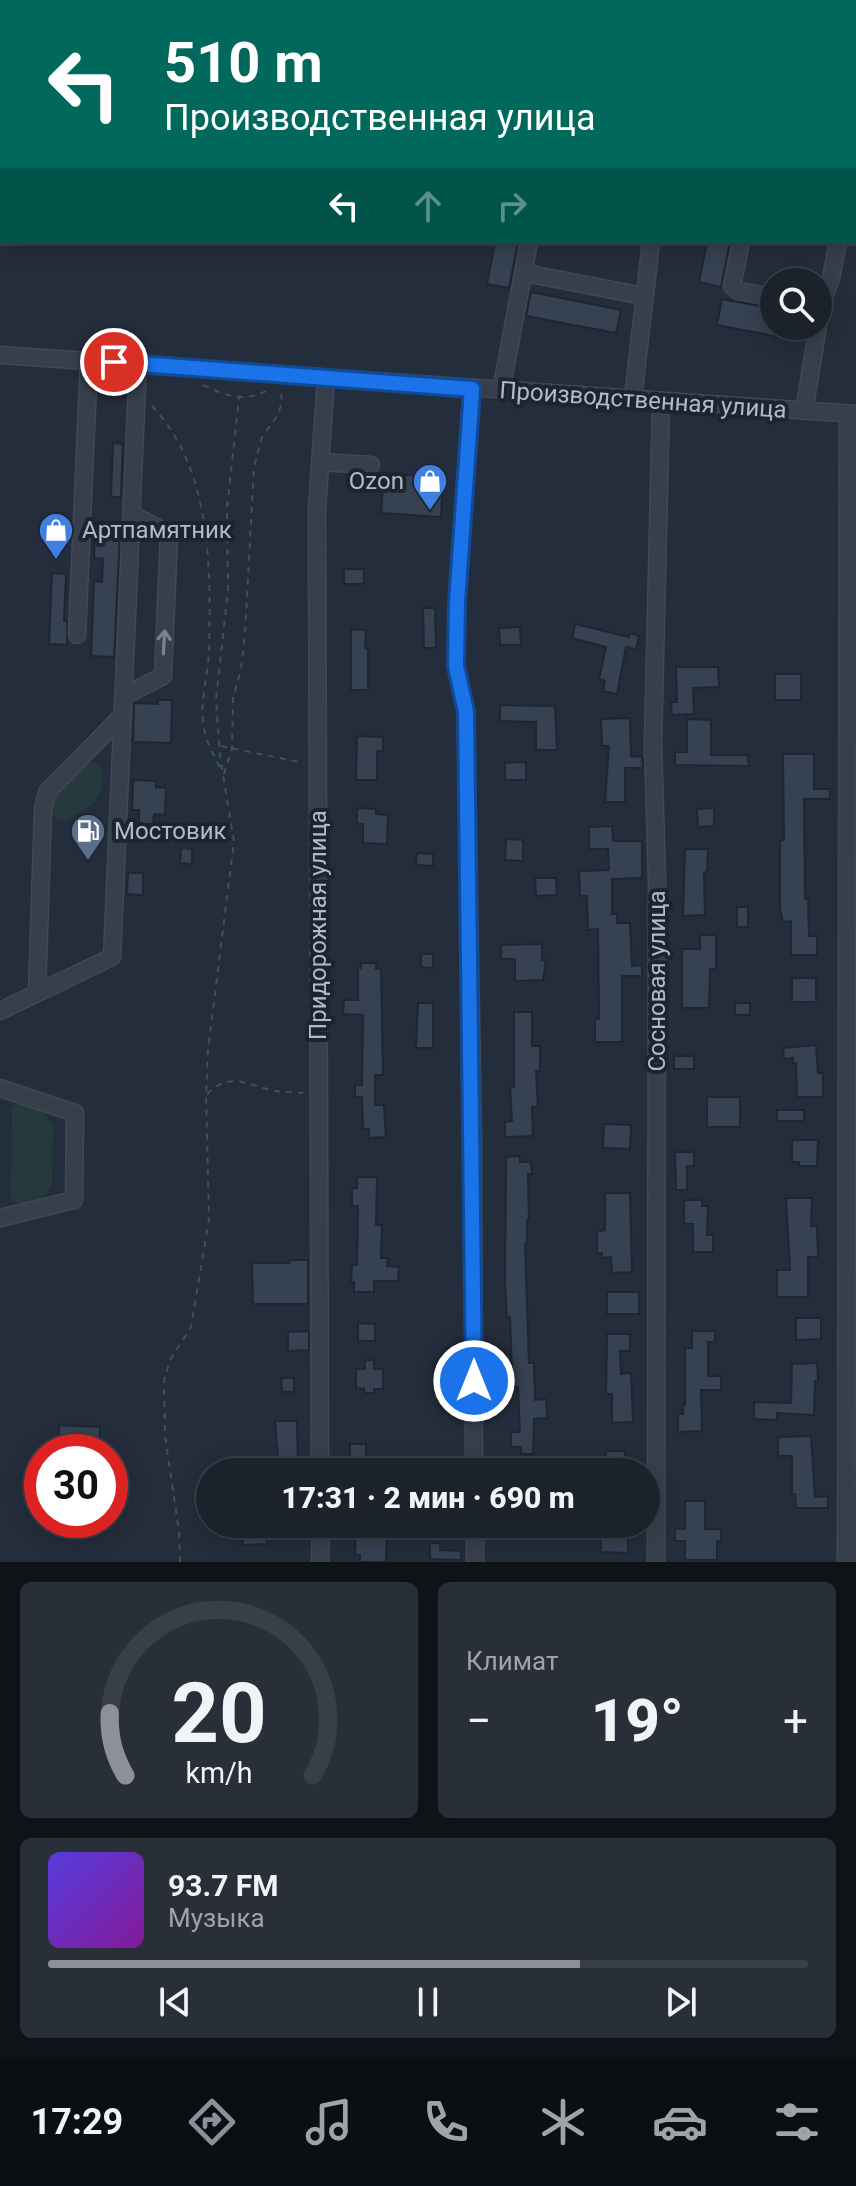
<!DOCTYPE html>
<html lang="ru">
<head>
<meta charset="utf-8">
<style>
	:root { --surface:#1b222c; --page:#282f38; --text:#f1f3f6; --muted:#a0a4a9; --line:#393f48; --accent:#8c9099 }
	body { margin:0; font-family:Roboto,sans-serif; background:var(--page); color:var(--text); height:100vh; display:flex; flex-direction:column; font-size:30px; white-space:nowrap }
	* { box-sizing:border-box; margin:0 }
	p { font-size:26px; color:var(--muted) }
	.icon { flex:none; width:44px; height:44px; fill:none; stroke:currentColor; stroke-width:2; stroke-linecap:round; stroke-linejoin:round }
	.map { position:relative; height:1562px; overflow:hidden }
	.side { display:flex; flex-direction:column; gap:20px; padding:20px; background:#0f1318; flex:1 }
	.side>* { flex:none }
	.hud { position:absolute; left:0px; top:0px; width:856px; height:244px; box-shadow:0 4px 20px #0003,0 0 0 2px var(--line); background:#00695c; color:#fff; overflow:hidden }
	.buttons { position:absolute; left:760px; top:268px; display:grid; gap:16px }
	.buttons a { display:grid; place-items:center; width:72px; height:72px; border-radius:50%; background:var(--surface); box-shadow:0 4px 20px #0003,0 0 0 2px var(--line); font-size:40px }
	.speed { position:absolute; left:24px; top:1434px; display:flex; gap:16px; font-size:40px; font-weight:700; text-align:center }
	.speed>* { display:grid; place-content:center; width:104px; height:104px; border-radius:50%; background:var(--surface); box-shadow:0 4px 20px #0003,0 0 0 2px var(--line); line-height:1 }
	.speed .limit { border:12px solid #d22; background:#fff; color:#111 }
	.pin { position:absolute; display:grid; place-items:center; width:68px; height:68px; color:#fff; margin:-34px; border:4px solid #fff; border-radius:50%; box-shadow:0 2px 8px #0007 }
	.me { position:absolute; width:88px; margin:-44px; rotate:0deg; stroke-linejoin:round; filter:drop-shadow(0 0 6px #0008) }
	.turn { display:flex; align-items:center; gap:28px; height:168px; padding:0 32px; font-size:36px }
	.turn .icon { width:104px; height:104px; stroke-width:2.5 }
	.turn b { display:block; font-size:56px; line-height:68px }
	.lanes { display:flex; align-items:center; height:76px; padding:0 32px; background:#0003; justify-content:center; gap:40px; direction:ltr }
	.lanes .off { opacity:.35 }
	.big { font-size:60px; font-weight:800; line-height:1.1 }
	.side .card { flex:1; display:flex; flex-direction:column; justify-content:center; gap:12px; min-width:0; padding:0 28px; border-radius:12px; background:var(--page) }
	.side .dial { align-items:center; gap:0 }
	.dial svg { height:208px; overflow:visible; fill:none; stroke:var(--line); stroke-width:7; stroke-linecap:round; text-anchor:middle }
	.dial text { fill:var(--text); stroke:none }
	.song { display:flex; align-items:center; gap:24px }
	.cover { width:96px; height:96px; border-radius:12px; background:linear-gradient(135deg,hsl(250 70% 55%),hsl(290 70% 35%)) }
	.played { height:8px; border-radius:4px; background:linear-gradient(90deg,var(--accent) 70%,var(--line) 70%) }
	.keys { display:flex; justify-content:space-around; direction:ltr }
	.heat { display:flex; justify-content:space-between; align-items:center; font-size:44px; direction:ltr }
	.side .tiles { flex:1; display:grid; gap:20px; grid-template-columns:1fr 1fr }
	.card:last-child { grid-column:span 2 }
	.trip { position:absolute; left:196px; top:1458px; width:464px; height:80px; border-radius:40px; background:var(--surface); box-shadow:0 4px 20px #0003,0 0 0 2px var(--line); font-weight:800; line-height:80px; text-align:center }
	.tabs { display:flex; height:128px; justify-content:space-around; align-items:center; background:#0b0e12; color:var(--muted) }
	.tabs .icon { width:56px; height:56px }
	.tabs .on { color:var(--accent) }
	.tabs b { font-size:36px; color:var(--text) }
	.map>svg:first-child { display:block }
	.green { fill:#26393c }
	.building { fill:#364152; stroke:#1f2632; stroke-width:2 }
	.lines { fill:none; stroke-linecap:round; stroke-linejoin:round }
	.minor-casing { stroke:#414854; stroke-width:19 }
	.major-casing { stroke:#414854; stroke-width:23 }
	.path { stroke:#3f5254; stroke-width:2; stroke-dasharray:6 6; stroke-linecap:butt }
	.minor { stroke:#383f4c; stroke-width:16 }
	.major { stroke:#565e6b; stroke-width:20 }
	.oneway { stroke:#7c8390 }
	.route-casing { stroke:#114b97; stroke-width:20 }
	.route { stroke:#1a73e8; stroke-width:14 }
	.labels { text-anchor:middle; stroke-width:8; stroke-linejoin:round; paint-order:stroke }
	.street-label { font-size:24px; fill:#b3bac7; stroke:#1d2430 }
	.poi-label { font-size:24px; fill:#b3bac7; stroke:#1d2430; text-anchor:start }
</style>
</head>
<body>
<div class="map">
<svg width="856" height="1562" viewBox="0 0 856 1562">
	<rect width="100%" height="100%" fill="#242d3b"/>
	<path class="green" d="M 88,761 L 99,765 L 102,769 C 107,799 89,808 66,821 L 55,818 L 50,808 L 50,801 L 81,765 Z
		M 19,1102 L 41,1111 L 53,1124 L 52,1184 C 46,1200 31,1207 15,1202 L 11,1198 L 12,1107 Z"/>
	<path class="building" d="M 495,242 L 518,242 L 509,288 L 487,284 Z
		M 707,242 L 730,242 L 721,287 L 699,282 Z
		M 531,292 L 621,310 L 616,333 L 526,316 Z
		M 722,299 L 774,309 L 774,326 L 787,326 L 784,338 L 717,325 Z
		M 113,443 L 123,444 L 121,497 L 111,497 Z
		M 384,474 L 443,477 L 441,517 L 381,513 Z
		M 95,532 L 120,533 L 114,657 L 91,656 L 94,581 L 102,582 L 103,559 L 94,558 Z
		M 344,569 L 364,569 L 364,584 L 344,584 Z
		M 52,573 L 66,574 L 64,621 L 67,621 L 67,645 L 49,644 Z
		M 423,608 L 435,608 L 436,648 L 424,648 Z
		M 575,624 L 629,637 L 630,633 L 639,636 L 636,649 L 626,647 L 617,694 L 603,691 L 605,681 L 599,679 L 606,647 L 572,638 Z
		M 520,627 L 521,645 L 500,645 L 499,628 Z
		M 351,629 L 366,630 L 365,648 L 368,649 L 368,690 L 351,690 Z
		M 676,667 L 718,667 L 719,687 L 693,688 L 694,714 L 672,715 L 671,702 L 677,702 Z
		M 775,674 L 801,674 L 801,700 L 775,700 Z
		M 158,700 L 172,700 L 171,743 L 133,742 L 134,703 L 158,704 Z
		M 500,705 L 555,706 L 557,750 L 536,750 L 536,722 L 500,721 Z
		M 630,718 L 631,756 L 642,757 L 643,768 L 625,768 L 625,802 L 605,802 L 609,746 L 602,746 L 601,719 Z
		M 687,719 L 711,720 L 711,755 L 748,755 L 749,766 L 675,765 L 675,752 L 687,752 Z
		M 357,736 L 383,737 L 383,751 L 377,751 L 377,780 L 356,780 Z
		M 783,754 L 814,754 L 814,789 L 830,789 L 830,799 L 804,799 L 805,899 L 808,899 L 809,936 L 817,936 L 817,955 L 791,955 L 791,921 L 783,922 L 780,908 L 780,840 L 784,840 Z
		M 526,762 L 526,780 L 505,780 L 505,763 Z
		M 133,780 L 156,781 L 156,787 L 166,788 L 165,815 L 154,814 L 153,824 L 139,824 L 139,810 L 132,810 Z
		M 357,808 L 376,809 L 376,814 L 388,815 L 387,844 L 363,843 L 363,824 L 357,824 Z
		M 714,808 L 714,826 L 698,827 L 697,809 Z
		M 612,826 L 613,841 L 642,841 L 642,878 L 612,879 L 612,914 L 617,914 L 617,923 L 630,923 L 632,966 L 642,965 L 642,976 L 622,976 L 622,1042 L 595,1042 L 595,1019 L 599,1019 L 598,929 L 588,930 L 587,896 L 580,896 L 579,871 L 609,870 L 608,849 L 589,849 L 589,827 Z
		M 506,839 L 523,840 L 523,861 L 505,860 Z
		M 181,848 L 192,849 L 192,864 L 180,863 Z
		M 685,849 L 708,849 L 707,872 L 704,872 L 705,915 L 683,916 Z
		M 417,853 L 433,854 L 433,866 L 416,865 Z
		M 128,873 L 143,873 L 143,895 L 127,894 Z
		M 535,878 L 556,878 L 557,895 L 536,896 Z
		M 737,907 L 748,907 L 748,927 L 737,927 Z
		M 700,935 L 716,935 L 716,969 L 710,969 L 709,1008 L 682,1008 L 682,949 L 700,949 Z
		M 542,944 L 542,960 L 546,960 L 543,980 L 515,981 L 515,959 L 501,959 L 501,945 Z
		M 421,954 L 433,954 L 433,968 L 421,967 Z
		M 361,963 L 376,963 L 376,969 L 381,969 L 383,1075 L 375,1075 L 375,1105 L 384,1105 L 386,1137 L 369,1138 L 369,1129 L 363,1129 L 362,1097 L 355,1097 L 355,1085 L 362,1085 L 363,1015 L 343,1014 L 344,1000 L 358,1000 L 358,968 L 361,968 Z
		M 792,978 L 816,978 L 816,1002 L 792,1002 Z
		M 418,1003 L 433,1003 L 433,1048 L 416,1048 Z
		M 735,1003 L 750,1003 L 750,1015 L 735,1015 Z
		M 514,1012 L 532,1012 L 532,1046 L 540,1046 L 540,1071 L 536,1071 L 538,1107 L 532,1107 L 533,1136 L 505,1137 L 505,1122 L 512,1121 L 510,1088 L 514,1087 Z
		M 816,1045 L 818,1073 L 823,1073 L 823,1097 L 797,1097 L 796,1063 L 793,1063 L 793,1058 L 784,1059 L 783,1048 Z
		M 674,1056 L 694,1056 L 694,1069 L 674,1069 Z
		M 707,1097 L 740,1097 L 740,1127 L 707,1127 Z
		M 777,1110 L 804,1110 L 804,1121 L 777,1121 Z
		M 604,1124 L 631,1125 L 630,1149 L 603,1148 Z
		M 792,1140 L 818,1140 L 817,1166 L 799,1166 L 799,1162 L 792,1162 Z
		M 675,1152 L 694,1152 L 694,1166 L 687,1166 L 687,1190 L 676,1190 Z
		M 520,1156 L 520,1162 L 531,1162 L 532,1174 L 528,1174 L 529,1220 L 527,1220 L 527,1244 L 525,1244 L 529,1363 L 534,1363 L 535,1400 L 546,1399 L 547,1418 L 534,1419 L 533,1454 L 521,1454 L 521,1447 L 511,1447 L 511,1432 L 520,1432 L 518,1387 L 505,1388 L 505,1371 L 512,1371 L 510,1317 L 507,1317 L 505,1285 L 506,1157 Z
		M 357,1177 L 377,1177 L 376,1225 L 382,1225 L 381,1258 L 388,1258 L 387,1266 L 399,1267 L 398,1281 L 374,1281 L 374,1292 L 354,1292 L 354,1282 L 351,1282 L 352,1265 L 357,1265 L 358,1206 L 352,1206 L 352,1188 L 357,1188 Z
		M 605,1193 L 630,1193 L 632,1272 L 612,1273 L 611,1257 L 602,1258 L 602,1253 L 597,1253 L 597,1232 L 605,1230 Z
		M 786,1198 L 812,1198 L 811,1226 L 817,1226 L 818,1257 L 808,1257 L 808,1297 L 777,1297 L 777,1270 L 790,1270 Z
		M 684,1200 L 702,1200 L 702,1206 L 708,1206 L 707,1235 L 713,1235 L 713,1252 L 693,1252 L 693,1224 L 684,1224 Z
		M 290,1260 L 308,1260 L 308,1304 L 253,1304 L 252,1263 L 290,1263 Z
		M 607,1292 L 639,1292 L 639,1314 L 607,1314 Z
		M 796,1318 L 821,1318 L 821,1339 L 796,1340 Z
		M 358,1323 L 375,1324 L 375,1341 L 358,1341 Z
		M 309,1331 L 309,1350 L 288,1351 L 288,1332 Z
		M 692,1331 L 715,1331 L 715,1342 L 708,1342 L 708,1376 L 721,1376 L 721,1390 L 701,1390 L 702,1431 L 678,1432 L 678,1414 L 683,1414 L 683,1405 L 685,1405 L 685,1348 L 692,1348 Z
		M 607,1334 L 630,1334 L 630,1351 L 620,1351 L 621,1374 L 631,1373 L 633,1422 L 612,1423 L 612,1394 L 606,1394 Z
		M 365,1360 L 374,1360 L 374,1369 L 383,1369 L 383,1389 L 374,1389 L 374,1393 L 364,1393 L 364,1389 L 356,1388 L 356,1369 L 365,1369 Z
		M 817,1363 L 818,1381 L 815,1381 L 814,1415 L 777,1413 L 777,1420 L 754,1419 L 754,1402 L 791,1403 L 792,1364 Z
		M 281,1378 L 294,1378 L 294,1392 L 282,1392 Z
		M 275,1421 L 297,1421 L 298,1472 L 279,1472 Z
		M 59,1425 L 100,1427 L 99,1452 L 58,1452 Z
		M 811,1436 L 815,1497 L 828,1496 L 828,1508 L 796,1508 L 795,1494 L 792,1494 L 792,1456 L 778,1456 L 778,1437 Z
		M 350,1444 L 366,1444 L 366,1458 L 350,1458 Z
		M 606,1451 L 625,1451 L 625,1468 L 605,1467 Z
		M 685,1501 L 705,1501 L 705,1529 L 721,1529 L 721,1541 L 717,1541 L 717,1560 L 685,1560 L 685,1541 L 675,1541 L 675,1529 L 685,1529 Z
		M 276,1524 L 305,1524 L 305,1535 L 276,1536 Z
		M 356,1524 L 378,1524 L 378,1530 L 387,1530 L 386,1562 L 360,1562 L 360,1555 L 355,1555 Z
		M 266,1530 L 267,1544 L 243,1545 L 242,1531 Z
		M 601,1533 L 628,1534 L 628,1553 L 601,1552 Z
		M 430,1543 L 440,1543 L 440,1550 L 461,1551 L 461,1560 L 430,1559 Z"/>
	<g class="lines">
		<g class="minor-casing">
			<path id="minor" d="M 304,2 L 307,0
				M 551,2 L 551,0
				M 812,2 L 812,0
				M 0,219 L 2,214
				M 741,242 L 732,286 L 738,291 L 774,297
				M 525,273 L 643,296
				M 820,310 L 831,278 L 838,242
				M 0,355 L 856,414
				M 472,389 L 457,602 L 456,666 L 466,712 L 473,1140 L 474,1472
				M 501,391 L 529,242
				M 633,398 L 651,242
				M 804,411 L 818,326
				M 320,462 L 371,465
				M 77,635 L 89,360
				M 124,696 L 163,676 L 169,534 L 132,514
				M 37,993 L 43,810 L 47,792 L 123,715
				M 0,1011 L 112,957 L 138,363
				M 0,1088 L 75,1113 L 74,1200 L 0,1218
				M 320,1472 L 317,509 L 326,378
				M 475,1524 L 475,1562
				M 320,1562 L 321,1524
				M 656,1562 L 657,881 L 653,743 L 661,401
				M 846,1562 L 848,414"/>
		</g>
		<g class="major-casing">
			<path id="major" d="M 4,2 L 4,0
				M 0,100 L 2,65"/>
		</g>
		<path class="path" d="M 203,385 C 227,396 244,403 268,390
			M 152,406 C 212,469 211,569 209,651 C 208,679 197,709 206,736 C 209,748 216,759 221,770
			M 221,746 L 304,763
			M 224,774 L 232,749 L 233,699 L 241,669 L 245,633 L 254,467 L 262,437 L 277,416 L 282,403 L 281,390
			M 207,1094 C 231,1070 248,1086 276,1091 C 285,1092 294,1092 303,1093
			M 180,1562 L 179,1532 L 165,1436 L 164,1381 L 170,1360 L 191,1327 L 209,1219 L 206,1095 L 208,1050 L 234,841 L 220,757 L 216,699 L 228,590 L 227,508 L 239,398"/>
		<use href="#minor" class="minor"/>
		<use href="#major" class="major"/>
	</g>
	<defs><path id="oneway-shaft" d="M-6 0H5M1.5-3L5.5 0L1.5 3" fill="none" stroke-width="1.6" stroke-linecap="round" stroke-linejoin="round" transform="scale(2)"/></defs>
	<use class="oneway" href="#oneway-shaft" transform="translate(164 642) rotate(-87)"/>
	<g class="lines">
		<g class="route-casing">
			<path id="route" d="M 114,362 L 472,389 L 457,602 L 456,666 L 466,712 L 474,1381"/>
		</g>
		<use href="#route" class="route"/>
	</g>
	<defs>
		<g id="shop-pin" transform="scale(1.8)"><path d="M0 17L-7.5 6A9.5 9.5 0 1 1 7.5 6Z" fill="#3f7fe0" stroke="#1d2430"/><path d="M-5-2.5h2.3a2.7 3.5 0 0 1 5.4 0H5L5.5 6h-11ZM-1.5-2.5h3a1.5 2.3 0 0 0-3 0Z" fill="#fff"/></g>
		<g id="fuel-pin" transform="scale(1.8)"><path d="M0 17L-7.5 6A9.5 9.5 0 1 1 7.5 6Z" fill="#5c6f8a" stroke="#1d2430"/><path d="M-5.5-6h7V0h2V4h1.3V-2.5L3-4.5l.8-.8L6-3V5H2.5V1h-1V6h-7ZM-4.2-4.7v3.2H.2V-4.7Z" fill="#fff"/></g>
	</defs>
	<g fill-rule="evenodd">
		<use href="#shop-pin" x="430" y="481"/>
		<use href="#shop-pin" x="56" y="530"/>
		<use href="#fuel-pin" x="88" y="831"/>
	</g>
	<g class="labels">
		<g class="street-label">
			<text transform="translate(643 400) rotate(4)" y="8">Производственная улица</text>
			<text transform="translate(318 925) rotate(-90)" y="8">Придорожная улица</text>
			<text transform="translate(657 981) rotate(-90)" y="8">Сосновая улица</text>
		</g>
		<g class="poi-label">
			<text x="404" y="489" text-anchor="end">Ozon</text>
			<text x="82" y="538">Артпамятник</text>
			<text x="114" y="839">Мостовик</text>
		</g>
	</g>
</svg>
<div class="buttons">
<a><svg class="icon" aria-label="search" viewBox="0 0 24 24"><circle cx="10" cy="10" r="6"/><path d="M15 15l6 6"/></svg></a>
</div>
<div class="speed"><div class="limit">30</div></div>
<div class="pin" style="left:114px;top:362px;background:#d93025"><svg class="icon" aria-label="arrive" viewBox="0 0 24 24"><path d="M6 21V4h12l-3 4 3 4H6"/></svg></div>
<svg class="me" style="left:474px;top:1381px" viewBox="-20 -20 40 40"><circle r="17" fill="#1a73e8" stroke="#fff" stroke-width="3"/><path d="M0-11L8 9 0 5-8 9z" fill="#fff"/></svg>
<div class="trip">17:31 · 2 мин · 690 m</div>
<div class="hud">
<div class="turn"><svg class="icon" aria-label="left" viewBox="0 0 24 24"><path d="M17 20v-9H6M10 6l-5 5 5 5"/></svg><div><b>510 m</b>Производственная улица</div></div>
<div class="lanes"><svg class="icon" aria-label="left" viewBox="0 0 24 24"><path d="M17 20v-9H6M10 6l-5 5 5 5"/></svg><svg class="icon off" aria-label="ahead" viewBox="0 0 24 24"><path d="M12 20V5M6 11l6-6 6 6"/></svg><svg class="icon off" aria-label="right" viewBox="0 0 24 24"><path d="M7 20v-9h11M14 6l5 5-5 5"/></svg></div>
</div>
</div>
<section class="side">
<div class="tiles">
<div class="card dial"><svg viewBox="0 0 100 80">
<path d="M14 69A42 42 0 1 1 86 69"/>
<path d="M14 69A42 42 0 0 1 8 45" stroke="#8c9099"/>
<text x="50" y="56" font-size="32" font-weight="700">20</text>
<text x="50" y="72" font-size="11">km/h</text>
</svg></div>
<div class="card"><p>Климат</p>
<div class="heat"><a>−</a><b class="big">19°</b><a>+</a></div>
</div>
<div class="card">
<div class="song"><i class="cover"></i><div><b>93.7 FM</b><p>Музыка</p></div></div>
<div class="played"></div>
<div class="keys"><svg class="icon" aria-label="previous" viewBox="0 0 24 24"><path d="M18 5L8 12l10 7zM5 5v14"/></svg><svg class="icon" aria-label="pause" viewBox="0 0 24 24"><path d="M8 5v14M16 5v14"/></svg><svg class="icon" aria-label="next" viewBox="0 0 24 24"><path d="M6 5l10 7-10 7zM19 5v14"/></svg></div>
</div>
</div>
</section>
<nav class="tabs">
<b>17:29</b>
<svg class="icon on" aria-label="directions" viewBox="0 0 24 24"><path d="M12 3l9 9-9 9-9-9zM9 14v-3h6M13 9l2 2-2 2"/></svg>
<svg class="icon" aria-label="music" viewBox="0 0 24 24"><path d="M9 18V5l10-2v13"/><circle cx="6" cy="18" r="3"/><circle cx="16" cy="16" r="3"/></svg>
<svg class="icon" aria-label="phone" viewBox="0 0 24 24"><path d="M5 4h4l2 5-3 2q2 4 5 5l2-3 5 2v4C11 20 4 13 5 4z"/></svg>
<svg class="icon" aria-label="climate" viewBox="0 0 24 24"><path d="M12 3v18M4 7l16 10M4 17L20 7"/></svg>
<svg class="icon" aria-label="car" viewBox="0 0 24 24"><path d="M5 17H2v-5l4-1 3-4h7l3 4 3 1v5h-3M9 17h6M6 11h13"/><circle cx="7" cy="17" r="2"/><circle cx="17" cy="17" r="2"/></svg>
<svg class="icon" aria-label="filters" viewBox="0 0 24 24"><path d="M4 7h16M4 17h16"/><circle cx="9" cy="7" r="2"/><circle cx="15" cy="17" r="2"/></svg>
</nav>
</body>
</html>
